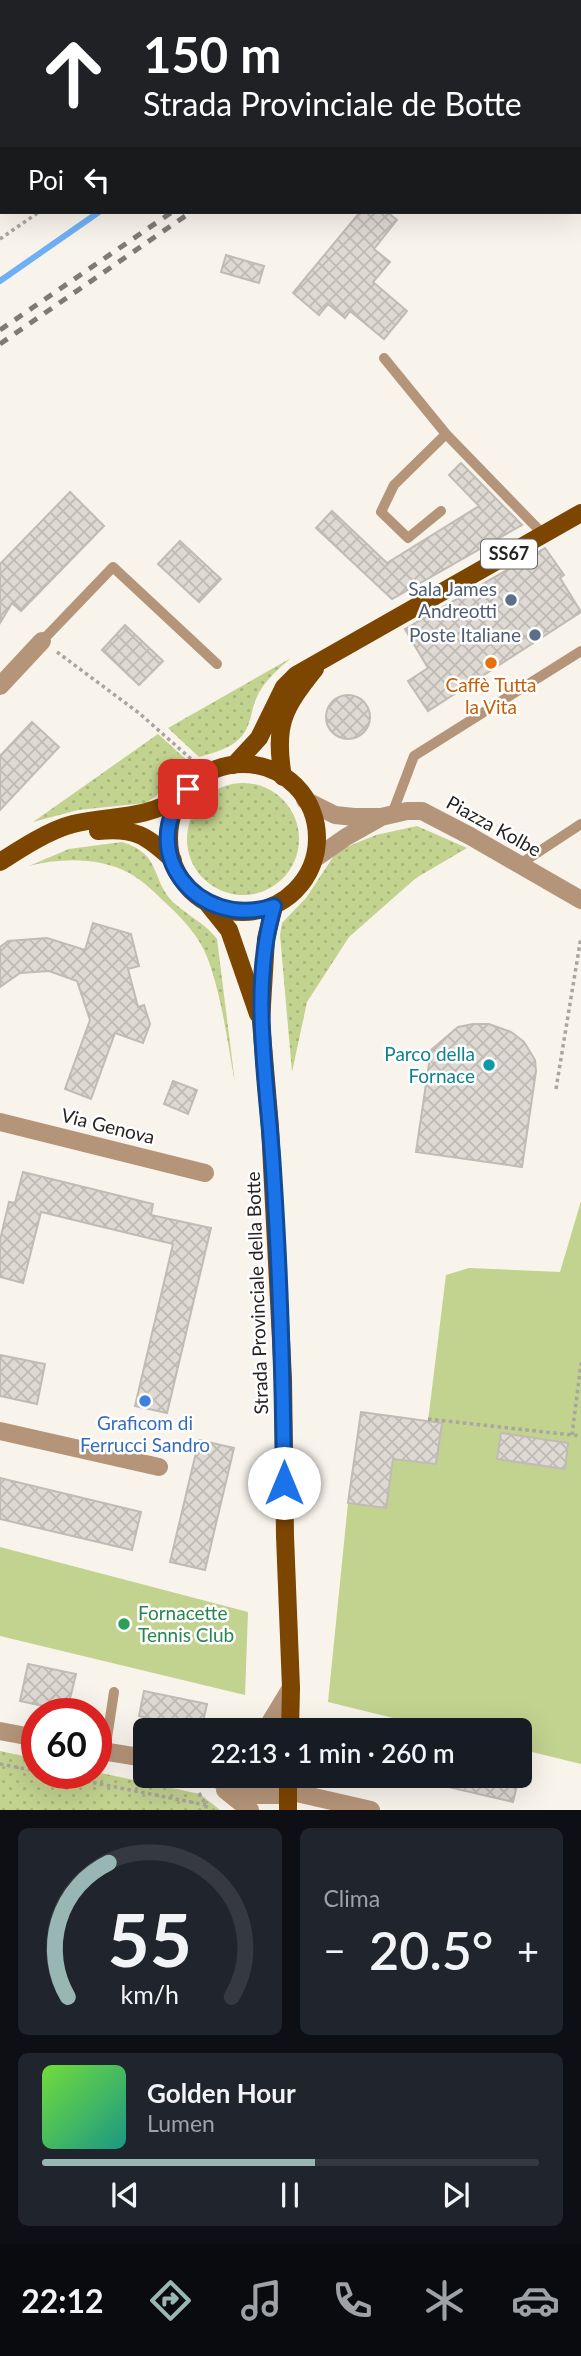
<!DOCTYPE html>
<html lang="it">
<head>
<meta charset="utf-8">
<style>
	:root { --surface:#171b24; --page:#20242c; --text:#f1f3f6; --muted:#9ea1a6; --line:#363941; --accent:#98b7b2 }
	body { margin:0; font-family:Lato,sans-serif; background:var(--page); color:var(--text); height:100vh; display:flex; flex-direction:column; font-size:26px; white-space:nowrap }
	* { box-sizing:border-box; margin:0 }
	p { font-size:23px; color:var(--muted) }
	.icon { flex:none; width:38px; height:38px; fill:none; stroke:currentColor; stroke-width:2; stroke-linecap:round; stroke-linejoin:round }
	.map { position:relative; height:1810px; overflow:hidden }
	.drawer { display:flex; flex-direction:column; gap:18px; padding:18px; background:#0d0f14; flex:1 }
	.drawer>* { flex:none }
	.hud { position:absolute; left:0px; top:0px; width:581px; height:214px; box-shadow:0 7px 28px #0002; background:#202124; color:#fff; overflow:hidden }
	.speed { position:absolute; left:21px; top:1698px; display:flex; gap:14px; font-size:35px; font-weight:700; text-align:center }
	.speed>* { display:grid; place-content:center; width:91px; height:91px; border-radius:50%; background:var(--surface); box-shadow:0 7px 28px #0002; line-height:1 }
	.speed .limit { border:10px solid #d22; background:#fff; color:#111 }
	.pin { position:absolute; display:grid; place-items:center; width:60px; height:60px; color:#fff; margin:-30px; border-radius:14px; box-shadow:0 4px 10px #0006 }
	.me { position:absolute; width:77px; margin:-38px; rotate:0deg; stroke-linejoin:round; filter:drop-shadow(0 0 5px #0008) }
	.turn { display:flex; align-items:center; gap:24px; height:147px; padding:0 28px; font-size:32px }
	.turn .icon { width:91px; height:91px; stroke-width:2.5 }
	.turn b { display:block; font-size:49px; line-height:60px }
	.then { display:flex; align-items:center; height:66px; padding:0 28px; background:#0003; gap:14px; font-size:26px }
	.big { font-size:52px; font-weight:600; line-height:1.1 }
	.drawer .widget { flex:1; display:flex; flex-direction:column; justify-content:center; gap:10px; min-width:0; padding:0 24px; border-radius:10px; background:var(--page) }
	.drawer .dial { align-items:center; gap:0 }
	.dial svg { height:182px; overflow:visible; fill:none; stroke:var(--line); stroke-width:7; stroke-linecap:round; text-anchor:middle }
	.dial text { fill:var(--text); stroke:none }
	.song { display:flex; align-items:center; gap:21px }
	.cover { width:84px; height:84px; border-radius:10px; background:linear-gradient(135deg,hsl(100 70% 55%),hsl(170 70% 35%)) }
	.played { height:7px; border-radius:4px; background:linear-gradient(90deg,var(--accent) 55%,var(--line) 55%) }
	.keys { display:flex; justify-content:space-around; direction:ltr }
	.heat { display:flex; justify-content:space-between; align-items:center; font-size:38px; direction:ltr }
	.drawer .tiles { flex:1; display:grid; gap:18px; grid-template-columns:1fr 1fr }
	.widget:last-child { grid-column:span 2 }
	.trip { position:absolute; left:133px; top:1718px; width:399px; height:70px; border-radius:10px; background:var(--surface); box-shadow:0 7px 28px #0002; font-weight:600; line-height:70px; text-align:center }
	.dock { display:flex; height:112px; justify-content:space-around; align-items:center; background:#090b0e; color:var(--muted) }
	.dock .icon { width:49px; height:49px }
	.dock .selected { color:var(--accent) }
	.dock b { font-size:32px; color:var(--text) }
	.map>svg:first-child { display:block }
	.grass { fill:url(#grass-dots) }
	.garden { fill:#c2d28f }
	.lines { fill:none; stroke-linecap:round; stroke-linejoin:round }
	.stream { stroke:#6faff5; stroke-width:6 }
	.building { fill:url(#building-cross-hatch); stroke:#c0bbb4; stroke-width:2 }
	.path { stroke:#a9a59f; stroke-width:3.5; stroke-dasharray:3.5 3.5; stroke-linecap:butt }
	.lane { stroke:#b59579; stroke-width:10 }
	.street { stroke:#b59579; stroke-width:18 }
	.primary { stroke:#7c4500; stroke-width:18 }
	.rail { stroke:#7e7b76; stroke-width:5; stroke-dasharray:9 9; stroke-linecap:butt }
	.route-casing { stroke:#114b97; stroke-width:18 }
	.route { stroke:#1a73e8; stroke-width:12 }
	.service-dot { fill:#5c6f8a; stroke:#fff; stroke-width:2.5 }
	.food-dot { fill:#e8710a; stroke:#fff; stroke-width:2.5 }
	.culture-dot { fill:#0f9aa8; stroke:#fff; stroke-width:2.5 }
	.shop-dot { fill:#3f7fe0; stroke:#fff; stroke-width:2.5 }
	.leisure-dot { fill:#2e9e5b; stroke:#fff; stroke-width:2.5 }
	.labels { text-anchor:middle; stroke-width:5; stroke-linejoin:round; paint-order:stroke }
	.shield { fill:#fff; stroke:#676664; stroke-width:2 }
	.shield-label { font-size:18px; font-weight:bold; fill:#262422 }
	.service-label { font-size:19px; fill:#4e5e75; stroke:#fff; text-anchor:end }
	.food-label { font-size:19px; fill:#c56008; stroke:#fff }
	.street-label { font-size:19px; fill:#262422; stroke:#fff }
	.culture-label { font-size:19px; fill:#0d838f; stroke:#fff; text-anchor:end }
	.shop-label { font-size:19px; fill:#366cbe; stroke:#fff }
	.leisure-label { font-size:19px; fill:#27864d; stroke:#fff; text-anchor:start }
</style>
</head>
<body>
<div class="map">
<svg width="581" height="1810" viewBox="0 0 581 1810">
	<defs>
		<pattern id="grass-dots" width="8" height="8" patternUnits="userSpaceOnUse" patternTransform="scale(1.75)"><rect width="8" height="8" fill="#c2d28f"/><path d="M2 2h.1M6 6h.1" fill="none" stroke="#a7b47b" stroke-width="1.8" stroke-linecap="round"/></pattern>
		<pattern id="building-cross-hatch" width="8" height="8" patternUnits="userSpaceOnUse" patternTransform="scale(1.75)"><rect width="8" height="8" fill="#ded9d2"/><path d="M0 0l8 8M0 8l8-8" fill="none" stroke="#bebab4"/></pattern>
	</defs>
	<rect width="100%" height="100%" fill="#f8f3eb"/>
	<path class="grass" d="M 291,658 C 277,670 263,682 256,699 C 250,714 251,728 239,739 C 229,749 213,753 199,757 L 168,728 Z
		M 158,734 L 190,763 L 155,797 L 146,803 L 78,810 L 33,822 Z
		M187 839a56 56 0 1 1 112 0a56 56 0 1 1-112 0Z
		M 417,826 L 467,848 L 416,878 L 349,937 L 307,1002 L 292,1072 L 280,935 L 282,923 L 306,898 L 337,851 L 376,835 Z
		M 122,842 C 163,855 150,879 174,903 C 188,916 205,923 217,939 L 235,1083 C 228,1045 223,1005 211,968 C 204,943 188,924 170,907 C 157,895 144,881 129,873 C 99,857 60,858 29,866 L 69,849 Z
		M 0,1751 L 37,1759 L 37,1773 L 96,1772 L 200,1794 L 220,1810 L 0,1810 Z"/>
	<path class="garden" d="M 581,1201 L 581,1764 L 520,1749 L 520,1731 L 446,1731 L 328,1702 L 348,1503 L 361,1412 L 428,1421 L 446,1275 L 469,1268 L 560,1272 Z
		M 0,1547 L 248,1612 L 245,1695 L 0,1636 Z"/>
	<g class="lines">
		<path class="stream" d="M 318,2 L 319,0
			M 0,281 L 99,212"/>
	</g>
	<path class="building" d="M 360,212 L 387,212 L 397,220 L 374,249 L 390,262 L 373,282 L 407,311 L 384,339 L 350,311 L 345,318 L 328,304 L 319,315 L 293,293 Z
		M 226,255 L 264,266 L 259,283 L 221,272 Z
		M 461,463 L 522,525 L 392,599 L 316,528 L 332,511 L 387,563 L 479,506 L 449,475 Z
		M 70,492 L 104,526 L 21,611 L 12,603 L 0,623 L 0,564 Z
		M 180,541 L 221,579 L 199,602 L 158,564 Z
		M 545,548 L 564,575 L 560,578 L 581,612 L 428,711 L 408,681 L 428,668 L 405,629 Z
		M 125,625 L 163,661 L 139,685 L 102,650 Z
		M326 717a22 22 0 1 1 44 0a22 22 0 1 1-44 0Z
		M 32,722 L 59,747 L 0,810 L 0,756 Z
		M 93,923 L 131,934 L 139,966 L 128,969 L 138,1007 L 144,1005 L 150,1024 L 143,1043 L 115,1033 L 91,1099 L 65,1089 L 90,1020 L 77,981 L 49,971 L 20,973 L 0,987 L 0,947 L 8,941 L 47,938 L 85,950 Z
		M 473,1024 L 489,1024 L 511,1032 L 524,1042 L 535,1060 L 536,1071 L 522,1167 L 416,1152 L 431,1050 L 458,1027 Z
		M 173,1081 L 197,1090 L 188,1114 L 164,1104 Z
		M 23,1172 L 153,1204 L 151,1215 L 211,1228 L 167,1413 L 135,1406 L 173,1244 L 41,1212 L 23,1283 L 0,1277 L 0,1240 L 9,1202 L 15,1203 Z
		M 0,1355 L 45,1364 L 37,1404 L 0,1396 Z
		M 361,1412 L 442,1423 L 436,1464 L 393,1459 L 386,1508 L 348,1503 Z
		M 501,1433 L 568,1443 L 565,1469 L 497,1459 Z
		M 199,1440 L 234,1448 L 205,1570 L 170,1562 Z
		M 0,1478 L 141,1512 L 132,1550 L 0,1519 Z
		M 28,1664 L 76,1674 L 67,1711 L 20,1701 Z
		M 144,1691 L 207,1704 L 201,1730 L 139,1716 Z
		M 431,1776 L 519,1776 L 513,1802 L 431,1783 Z"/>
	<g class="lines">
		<path class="path" d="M 288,2 L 289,0
			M 0,239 L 39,212
			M 57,652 L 139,713 L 208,774
			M 556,1089 L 581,937
			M 428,1419 L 581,1436
			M 572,1435 L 581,1363
			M 0,1764 L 37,1771
			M 45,1773 L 206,1805
			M 199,1793 L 206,1805 L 206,1810"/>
		<path class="lane" d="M 384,358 L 446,434
			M 441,511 L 408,538 L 381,512 L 394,485 L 446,434 L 543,534
			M 42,641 L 113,567 L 217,664
			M 392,814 L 414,756 L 581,651
			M 520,864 L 581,824
			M 105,1751 L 114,1692"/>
		<path class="street" d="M 0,686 L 42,641
			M 305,800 L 335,815 L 354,817 L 381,817 L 407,811 L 422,811 L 470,836 L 581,900
			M 316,858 L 346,837 L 378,819
			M 0,1122 L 205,1173
			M 0,1431 L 159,1467
			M 0,1731 L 37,1738
			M 265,1731 L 291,1688
			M 96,1750 L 145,1758
			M 208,1776 L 256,1795 L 288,1795
			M 225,1790 L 250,1810
			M 288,1791 L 371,1810"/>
		<path class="primary" d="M169 838a74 74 0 1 1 148 0a74 74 0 1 1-148 0Z
			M 234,765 L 259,738 L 284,687 L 296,675 L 581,513
			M 283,777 C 274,725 283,709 315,669
			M 98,831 C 135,827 147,836 173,860
			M 0,862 C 20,849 49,830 73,824 C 109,815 145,820 178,798
			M 208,904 L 229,930 L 258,1014
			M 274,906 L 266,939 L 261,1022 L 270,1127 L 283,1379 L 285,1536 L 291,1688 L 290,1731
			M 288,1810 L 288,1776"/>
		<path class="rail" d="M 476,2 L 478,0
			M 495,2 L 498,0
			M 0,330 L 172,212
			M 0,344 L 191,212"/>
	</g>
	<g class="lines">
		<g class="route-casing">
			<path id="route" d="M 188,789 C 134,849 196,931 274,906 C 249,991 268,1083 273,1170 C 280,1274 283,1379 284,1483"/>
		</g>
		<use href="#route" class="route"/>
	</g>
	<g class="service-dot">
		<circle cx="511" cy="600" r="7"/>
		<circle cx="535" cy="635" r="7"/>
	</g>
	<circle class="food-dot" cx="491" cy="663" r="7"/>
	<circle class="culture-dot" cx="489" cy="1065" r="7"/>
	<circle class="shop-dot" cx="145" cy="1401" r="7"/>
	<circle class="leisure-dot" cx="124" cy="1624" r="7"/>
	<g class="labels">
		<rect class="shield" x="481" y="539.5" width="56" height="29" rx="5"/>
		<g class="shield-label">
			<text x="509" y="560">SS67</text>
		</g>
		<g class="service-label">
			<text x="497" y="596">Sala James<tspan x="497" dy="22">Andreotti</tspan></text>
			<text x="521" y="642">Poste Italiane</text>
		</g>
		<g class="food-label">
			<text x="491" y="692">Caffè Tutta<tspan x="491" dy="22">la Vita</tspan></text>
		</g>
		<g class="street-label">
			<text transform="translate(494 826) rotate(29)" y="7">Piazza Kolbe</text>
			<text transform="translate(108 1126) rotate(14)" y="7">Via Genova</text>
			<text transform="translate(257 1293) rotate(-92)" y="7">Strada Provinciale della Botte</text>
		</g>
		<g class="culture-label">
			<text x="475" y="1061">Parco della<tspan x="475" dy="22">Fornace</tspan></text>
		</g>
		<g class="shop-label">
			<text x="145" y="1430">Graficom di<tspan x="145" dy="22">Ferrucci Sandro</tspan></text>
		</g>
		<g class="leisure-label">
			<text x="138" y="1620">Fornacette<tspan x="138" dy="22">Tennis Club</tspan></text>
		</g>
	</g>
</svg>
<div class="speed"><div class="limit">60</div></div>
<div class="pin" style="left:188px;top:789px;background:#d93025"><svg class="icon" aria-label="arrive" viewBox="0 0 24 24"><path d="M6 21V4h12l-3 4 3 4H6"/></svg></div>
<svg class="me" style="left:284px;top:1483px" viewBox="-20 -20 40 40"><circle r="19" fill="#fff"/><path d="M0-13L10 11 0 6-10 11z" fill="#1a73e8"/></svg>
<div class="trip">22:13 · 1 min · 260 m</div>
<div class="hud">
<div class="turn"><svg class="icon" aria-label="ahead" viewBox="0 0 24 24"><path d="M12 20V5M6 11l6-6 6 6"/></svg><div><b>150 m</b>Strada Provinciale de Botte</div></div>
<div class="then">Poi<svg class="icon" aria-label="left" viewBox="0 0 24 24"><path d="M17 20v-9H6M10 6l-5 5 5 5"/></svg></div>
</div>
</div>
<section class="drawer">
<div class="tiles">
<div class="widget dial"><svg viewBox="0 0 100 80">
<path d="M14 69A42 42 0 1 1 86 69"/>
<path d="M14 69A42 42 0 0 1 32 10" stroke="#98b7b2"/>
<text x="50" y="56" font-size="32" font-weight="700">55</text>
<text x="50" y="72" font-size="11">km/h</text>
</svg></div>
<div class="widget"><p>Clima</p>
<div class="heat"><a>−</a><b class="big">20.5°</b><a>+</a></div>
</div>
<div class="widget">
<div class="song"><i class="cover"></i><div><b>Golden Hour</b><p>Lumen</p></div></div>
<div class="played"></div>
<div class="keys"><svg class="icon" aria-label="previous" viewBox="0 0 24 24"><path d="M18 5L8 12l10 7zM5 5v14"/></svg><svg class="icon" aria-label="pause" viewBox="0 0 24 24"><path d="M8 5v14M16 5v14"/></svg><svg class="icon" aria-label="next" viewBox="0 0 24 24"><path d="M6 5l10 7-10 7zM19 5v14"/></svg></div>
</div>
</div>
</section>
<nav class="dock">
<b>22:12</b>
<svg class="icon selected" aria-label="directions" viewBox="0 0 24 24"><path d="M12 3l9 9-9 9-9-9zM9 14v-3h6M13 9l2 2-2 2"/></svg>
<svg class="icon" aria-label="music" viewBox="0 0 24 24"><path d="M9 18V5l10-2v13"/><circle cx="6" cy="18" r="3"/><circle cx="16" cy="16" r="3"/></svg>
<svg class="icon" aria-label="phone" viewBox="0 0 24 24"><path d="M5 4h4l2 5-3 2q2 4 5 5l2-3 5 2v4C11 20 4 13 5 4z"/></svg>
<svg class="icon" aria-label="climate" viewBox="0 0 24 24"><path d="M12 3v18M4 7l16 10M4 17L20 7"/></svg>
<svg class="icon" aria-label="car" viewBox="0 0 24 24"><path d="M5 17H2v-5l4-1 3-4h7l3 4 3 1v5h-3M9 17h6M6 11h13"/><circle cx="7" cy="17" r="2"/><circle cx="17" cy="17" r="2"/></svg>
</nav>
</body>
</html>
